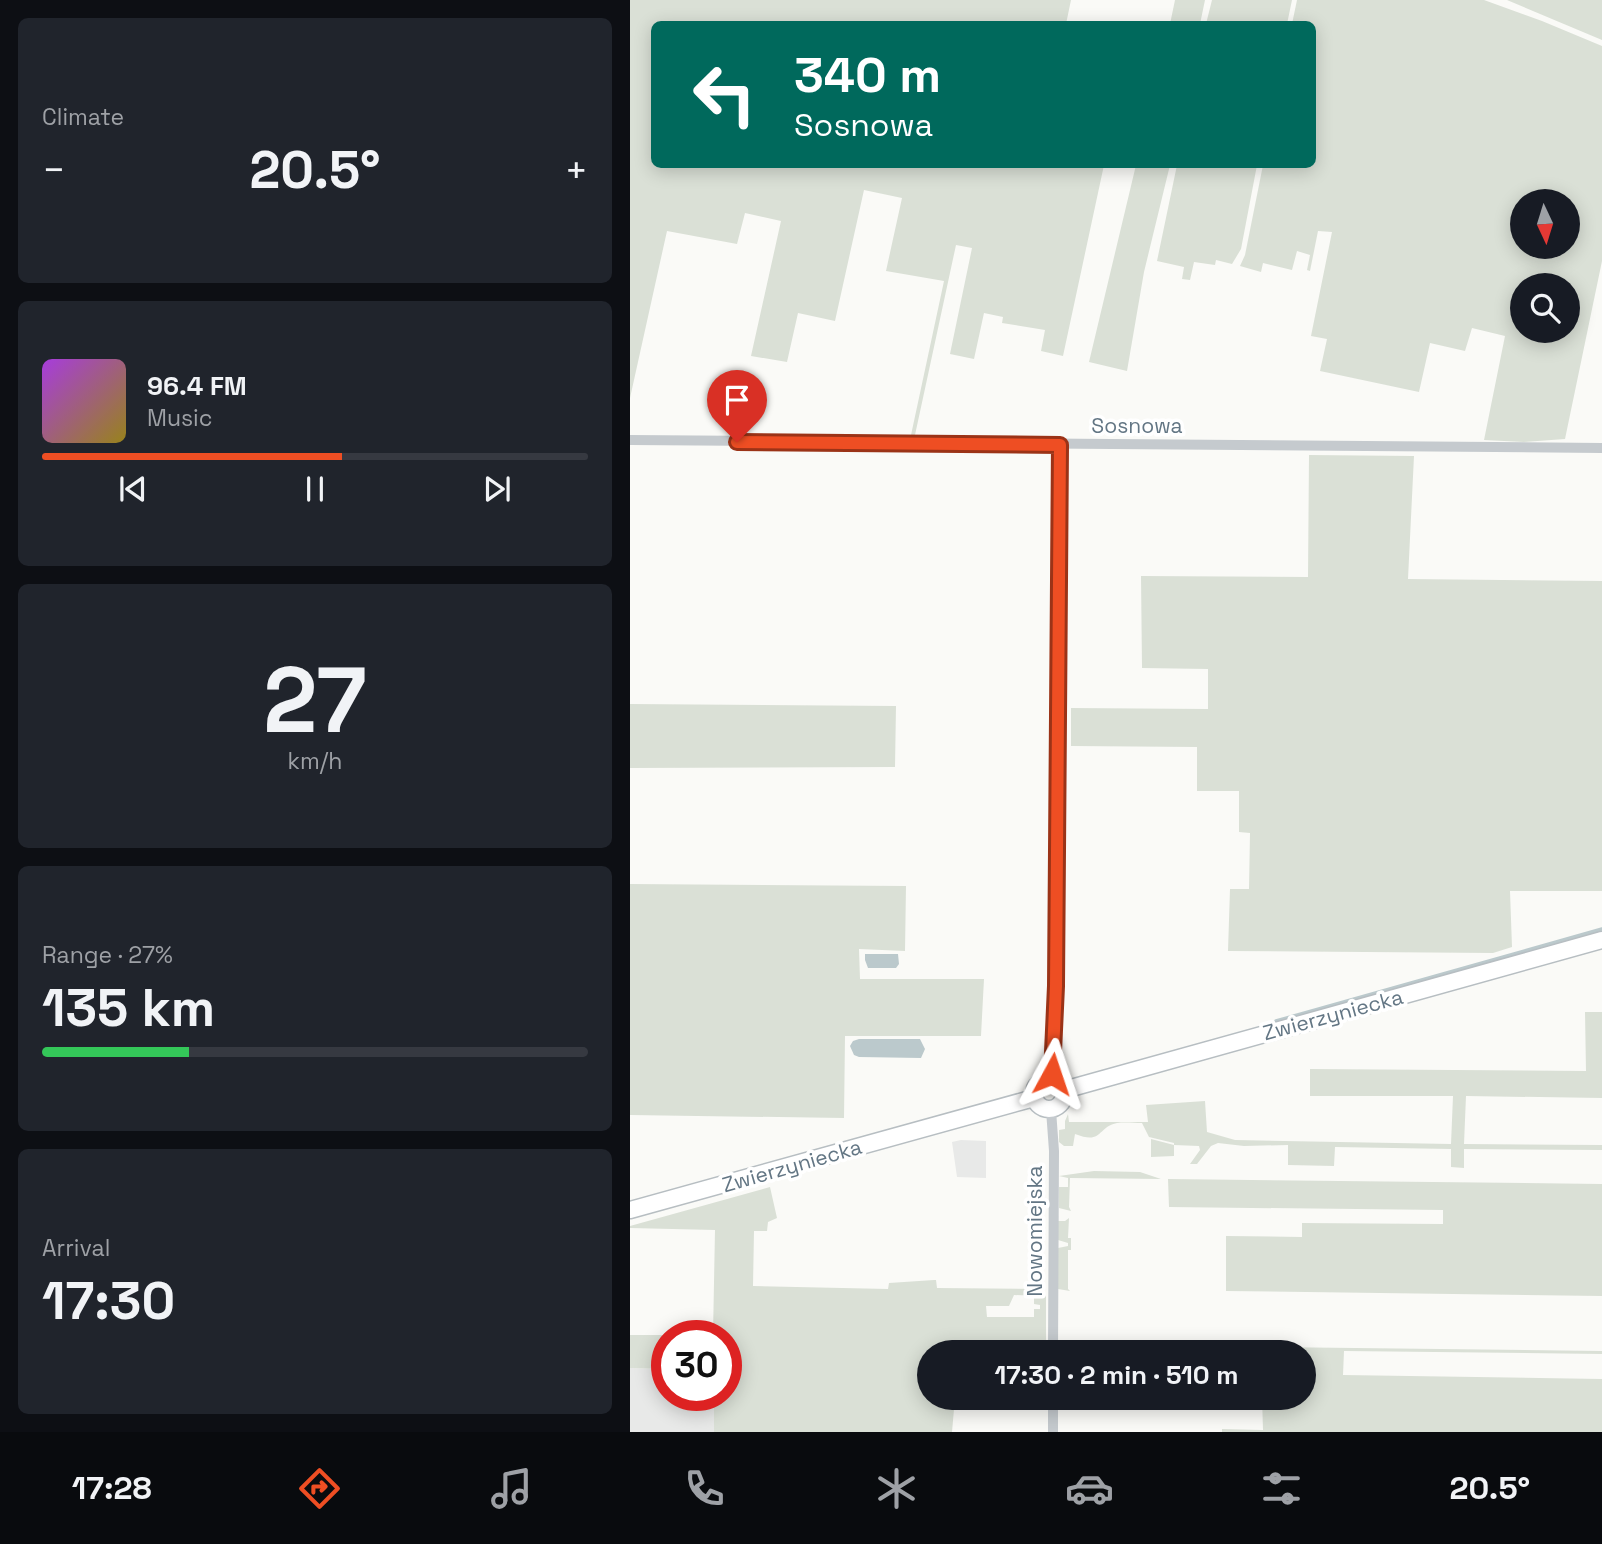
<!DOCTYPE html>
<html lang="en">
<head>
<meta charset="utf-8">
<style>
	:root { --surface:#171b24; --page:#20242c; --text:#f1f3f6; --muted:#9ea1a6; --line:#363941; --accent:#ee4e23 }
	body { margin:0; font-family:"Space Grotesk",sans-serif; background:var(--page); color:var(--text); height:100vh; display:flex; flex-direction:column; font-size:26px; white-space:nowrap }
	* { box-sizing:border-box; margin:0 }
	p { font-size:23px; color:var(--muted) }
	.icon { flex:none; width:38px; height:38px; fill:none; stroke:currentColor; stroke-width:2; stroke-linecap:round; stroke-linejoin:round }
	.map { position:relative; flex:1; overflow:hidden }
	.side { display:flex; flex-direction:column; gap:18px; padding:18px; background:#0d0f14; width:630px }
	.side>* { flex:none }
	.top-card { position:absolute; left:21px; top:21px; width:665px; height:147px; border-radius:10px; box-shadow:0 4px 18px #0003; background:#00695c; color:#fff; overflow:hidden }
	.needle { width:46px; rotate:176deg }
	.fabs { position:absolute; left:880px; top:189px; display:grid; gap:14px }
	.fabs a { display:grid; place-items:center; width:70px; height:70px; border-radius:50%; background:var(--surface); box-shadow:0 4px 18px #0003; font-size:35px }
	.speed { position:absolute; left:21px; top:1320px; display:flex; gap:14px; font-size:35px; font-weight:700; text-align:center }
	.speed>* { display:grid; place-content:center; width:91px; height:91px; border-radius:50%; background:var(--surface); box-shadow:0 4px 18px #0003; line-height:1 }
	.speed .limit { border:10px solid #d22; background:#fff; color:#111 }
	.pin { position:absolute; display:grid; place-items:center; width:60px; height:60px; color:#fff; margin:-72px -30px; border-radius:50% 50% 50% 0; rotate:-45deg; box-shadow:0 0 7px #0007 }
	.pin .icon { rotate:45deg }
	.me { position:absolute; width:77px; margin:-38px; rotate:5deg; stroke-linejoin:round; filter:drop-shadow(0 0 5px #0008) }
	.turn { display:flex; align-items:center; gap:24px; height:147px; padding:0 28px; font-size:32px }
	.turn .icon { width:91px; height:91px; stroke-width:2.5 }
	.turn b { display:block; font-size:49px; line-height:60px }
	.big { font-size:52px; font-weight:800; line-height:1.1 }
	.side .widget { flex:1; display:flex; flex-direction:column; justify-content:center; gap:10px; min-width:0; padding:0 24px; border-radius:10px; background:var(--page) }
	.side .dial { align-items:center; gap:0 }
	.dial b { font-size:91px; line-height:1 }
	.song { display:flex; align-items:center; gap:21px }
	.cover { width:84px; height:84px; border-radius:10px; background:linear-gradient(135deg,hsl(280 70% 55%),hsl(50 70% 35%)) }
	.played { height:7px; border-radius:4px; background:linear-gradient(90deg,var(--accent) 55%,var(--line) 55%) }
	.keys { display:flex; justify-content:space-around; direction:ltr }
	.heat { display:flex; justify-content:space-between; align-items:center; font-size:38px; direction:ltr }
	.charge { height:10px; border-radius:5px; background:linear-gradient(90deg,#34c759 27%,var(--line) 0) }
	.trip { position:absolute; left:287px; top:1340px; width:399px; height:70px; border-radius:35px; background:var(--surface); box-shadow:0 4px 18px #0003; font-weight:800; line-height:70px; text-align:center }
	.tab-bar { display:flex; height:112px; justify-content:space-around; align-items:center; background:#090b0e; color:var(--muted) }
	.tab-bar .icon { width:49px; height:49px }
	.tab-bar .on { color:var(--accent) }
	.tab-bar b { font-size:32px; color:var(--text) }
	main { display:flex; flex:1; min-height:0 }
	.map>svg:first-child { display:block }
	.built { fill:#e8e9e8 }
	.green { fill:#dae0d6; fill-rule:evenodd }
	.water { fill:#bbc9cc }
	.lines { fill:none; stroke-linecap:round; stroke-linejoin:round }
	.stream { stroke:#bbc9cc; stroke-width:3.5 }
	.secondary-casing { stroke:#b7bec2; stroke-width:19 }
	.street { stroke:#c5cace; stroke-width:10 }
	.secondary { stroke:#fff; stroke-width:16 }
	.route-casing { stroke:#9b3317; stroke-width:18 }
	.route { stroke:#ee4e23; stroke-width:12 }
	.labels { text-anchor:middle; stroke-width:7; stroke-linejoin:round; paint-order:stroke }
	.street-label { font-size:21px; fill:#637684; stroke:#fff }
</style>
</head>
<body>
<main>
<section class="side">
<div class="widget"><p>Climate</p>
<div class="heat"><a>−</a><b class="big">20.5°</b><a>+</a></div>
</div>
<div class="widget">
<div class="song"><i class="cover"></i><div><b>96.4 FM</b><p>Music</p></div></div>
<div class="played"></div>
<div class="keys"><svg class="icon" aria-label="previous" viewBox="0 0 24 24"><path d="M18 5L8 12l10 7zM5 5v14"/></svg><svg class="icon" aria-label="pause" viewBox="0 0 24 24"><path d="M8 5v14M16 5v14"/></svg><svg class="icon" aria-label="next" viewBox="0 0 24 24"><path d="M6 5l10 7-10 7zM19 5v14"/></svg></div>
</div>
<div class="widget dial"><b>27</b><p>km/h</p></div>
<div class="widget"><p>Range · 27%</p><b class="big">135 km</b><div class="charge"></div></div>
<div class="widget"><p>Arrival</p><b class="big">17:30</b></div>
</section>
<div class="map">
<svg width="972" height="1432" viewBox="0 0 972 1432">
	<rect width="100%" height="100%" fill="#fafaf7"/>
	<path class="built" d="M 331,1140 L 356,1141 L 356,1178 L 327,1177 L 322,1142 Z
		M 0,1368 L 37,1369 L 37,1395 L 84,1395 L 84,1432 L 0,1432 Z"/>
	<path class="green" d="M 0,0 L 441,0 L 436,24 L 24,24 L 24,164 L 474,165 L 433,356 L 411,351 L 415,330 L 372,323 L 373,317 L 354,313 L 344,359 L 320,354 L 342,248 L 326,245 L 285,435 L 281,435 L 314,281 L 256,271 L 272,198 L 234,190 L 205,321 L 168,313 L 157,362 L 121,356 L 151,221 L 115,213 L 107,244 L 37,231 L 0,398 Z
		M 545,0 L 575,0 L 570,24 L 540,24 Z
		M 582,0 L 662,0 L 657,24 L 576,24 Z
		M 667,0 L 854,0 L 912,21 L 972,46 L 972,261 L 935,439 L 894,442 L 854,440 L 875,336 L 842,328 L 835,351 L 800,343 L 789,392 L 690,371 L 697,339 L 681,336 L 702,232 L 688,231 L 680,271 L 677,270 L 680,255 L 667,251 L 662,270 L 633,263 L 631,272 L 610,266 L 615,255 L 633,165 L 682,164 L 682,24 L 662,24 ZM 892,201 L 938,201 L 938,247 L 892,247 ZM 938,285 L 938,331 L 892,331 L 892,285 Z
		M 877,0 L 972,0 L 972,40 Z
		M 506,165 L 540,165 L 514,272 L 497,371 L 459,362 Z
		M 547,165 L 627,165 L 611,249 L 602,264 L 586,260 L 585,265 L 564,262 L 560,280 L 552,279 L 554,267 L 527,261 Z
		M 679,455 L 784,456 L 778,579 L 972,581 L 972,891 L 880,891 L 882,947 L 863,953 L 598,951 L 600,889 L 619,889 L 620,833 L 609,832 L 609,791 L 567,791 L 567,747 L 441,746 L 441,708 L 578,709 L 578,669 L 512,668 L 511,576 L 678,577 Z
		M 0,704 L 266,706 L 265,767 L 0,768 Z
		M 0,884 L 276,886 L 275,951 L 229,949 L 230,979 L 354,979 L 351,1036 L 215,1036 L 214,1118 L 0,1115 Z
		M 955,1012 L 972,1012 L 972,1098 L 836,1096 L 834,1144 L 972,1145 L 972,1150 L 834,1149 L 834,1168 L 821,1167 L 821,1149 L 705,1147 L 704,1166 L 658,1165 L 658,1145 L 614,1146 L 588,1143 L 581,1146 L 567,1164 L 560,1164 L 570,1150 L 569,1146 L 544,1145 L 544,1156 L 521,1157 L 521,1139 L 544,1145 L 544,1143 L 519,1137 L 512,1123 C 504,1123 495,1122 487,1123 C 467,1127 473,1145 445,1134 L 443,1146 L 434,1146 L 429,1142 L 429,1130 L 435,1129 L 435,1121 L 438,1114 L 439,1122 L 518,1122 L 516,1105 L 575,1101 L 577,1132 L 605,1140 L 821,1144 L 823,1096 L 680,1096 L 680,1069 L 956,1071 Z
		M 464,1171 L 510,1172 L 531,1179 L 440,1178 L 439,1207 L 441,1211 L 429,1208 L 429,1187 L 438,1187 L 438,1178 L 429,1176 Z
		M 538,1179 L 972,1184 L 972,1296 L 596,1291 L 596,1236 L 672,1237 L 672,1223 L 813,1224 L 813,1210 L 539,1207 Z
		M 140,1187 L 147,1218 L 138,1222 L 137,1231 L 124,1231 L 123,1286 L 258,1289 L 259,1283 L 304,1280 L 306,1280 L 307,1288 L 412,1289 L 416,1297 L 416,1353 L 411,1353 L 411,1346 L 342,1345 L 338,1347 L 338,1353 L 299,1353 L 299,1398 L 325,1398 L 322,1432 L 84,1432 L 84,1395 L 96,1395 L 96,1335 L 83,1335 L 85,1230 L 0,1228 L 0,1226 ZM 384,1295 L 411,1296 L 404,1297 L 404,1304 L 410,1305 L 410,1309 L 404,1309 L 404,1317 L 357,1317 L 356,1306 L 379,1306 Z
		M 439,1218 L 438,1238 L 441,1238 L 441,1250 L 438,1250 L 438,1289 L 440,1291 L 428,1289 L 428,1248 L 438,1246 L 438,1243 L 428,1240 L 428,1221 L 435,1221 Z
		M 0,1335 L 37,1335 L 37,1369 L 0,1368 Z
		M 631,1347 L 972,1351 L 972,1354 L 714,1351 L 713,1375 L 972,1379 L 972,1432 L 592,1432 L 592,1429 L 633,1430 L 632,1398 L 674,1398 L 674,1353 L 631,1353 Z"/>
	<path class="water" d="M 235,954 L 268,954 L 269,964 L 266,968 L 238,968 L 235,960 Z
		M 229,1039 L 290,1039 L 295,1049 L 291,1058 L 229,1057 L 224,1055 L 220,1046 L 223,1041 Z"/>
	<g class="lines">
		<path class="stream" d="M 646,1021 L 972,929"/>
		<g class="secondary-casing">
			<path id="secondary" d="M404 1094a15 15 0 1 1 30 0a15 15 0 1 1-30 0Z
				M 434,1090 L 972,940
				M 0,1210 L 404,1098"/>
		</g>
		<path class="street" d="M 0,440 L 972,448
			M 421,1080 L 426,1010 L 430,445
			M 421,1110 L 424,1151 L 423,1353
			M 423,1432 L 423,1398"/>
		<use href="#secondary" class="secondary"/>
	</g>
	<g class="lines">
		<g class="route-casing">
			<path id="route" d="M 107,442 L 430,445 L 426,986 L 422,1074"/>
		</g>
		<use href="#route" class="route"/>
	</g>
	<g class="labels">
		<g class="street-label">
			<text x="507" y="433">Sosnowa</text>
			<text transform="translate(703 1015) rotate(-15)" y="7">Zwierzyniecka</text>
			<text transform="translate(162 1166) rotate(-16)" y="7">Zwierzyniecka</text>
			<text transform="translate(405 1231) rotate(-90)" y="7">Nowomiejska</text>
		</g>
	</g>
</svg>
<div class="fabs">
<a><svg class="needle" viewBox="-14 -14 28 28"><path d="M0-13l5 13h-10z" fill="#e53935"/><path d="M0 13l5-13h-10z" fill="#9ea1a6"/></svg></a>
<a><svg class="icon" aria-label="search" viewBox="0 0 24 24"><circle cx="10" cy="10" r="6"/><path d="M15 15l6 6"/></svg></a>
</div>
<div class="speed"><div class="limit">30</div></div>
<div class="pin" style="left:107px;top:442px;background:#d93025"><svg class="icon" aria-label="arrive" viewBox="0 0 24 24"><path d="M6 21V4h12l-3 4 3 4H6"/></svg></div>
<svg class="me" style="left:422px;top:1074px" viewBox="-20 -20 40 40"><path d="M0-17L14 15 0 8-14 15z" fill="#ee4e23" stroke="#fff" stroke-width="4"/></svg>
<div class="trip">17:30 · 2 min · 510 m</div>
<div class="top-card">
<div class="turn"><svg class="icon" aria-label="left" viewBox="0 0 24 24"><path d="M17 20v-9H6M10 6l-5 5 5 5"/></svg><div><b>340 m</b>Sosnowa</div></div>
</div>
</div>
</main>
<nav class="tab-bar">
<b>17:28</b>
<svg class="icon on" aria-label="directions" viewBox="0 0 24 24"><path d="M12 3l9 9-9 9-9-9zM9 14v-3h6M13 9l2 2-2 2"/></svg>
<svg class="icon" aria-label="music" viewBox="0 0 24 24"><path d="M9 18V5l10-2v13"/><circle cx="6" cy="18" r="3"/><circle cx="16" cy="16" r="3"/></svg>
<svg class="icon" aria-label="phone" viewBox="0 0 24 24"><path d="M5 4h4l2 5-3 2q2 4 5 5l2-3 5 2v4C11 20 4 13 5 4z"/></svg>
<svg class="icon" aria-label="climate" viewBox="0 0 24 24"><path d="M12 3v18M4 7l16 10M4 17L20 7"/></svg>
<svg class="icon" aria-label="car" viewBox="0 0 24 24"><path d="M5 17H2v-5l4-1 3-4h7l3 4 3 1v5h-3M9 17h6M6 11h13"/><circle cx="7" cy="17" r="2"/><circle cx="17" cy="17" r="2"/></svg>
<svg class="icon" aria-label="filters" viewBox="0 0 24 24"><path d="M4 7h16M4 17h16"/><circle cx="9" cy="7" r="2"/><circle cx="15" cy="17" r="2"/></svg>
<b>20.5°</b>
</nav>
</body>
</html>
